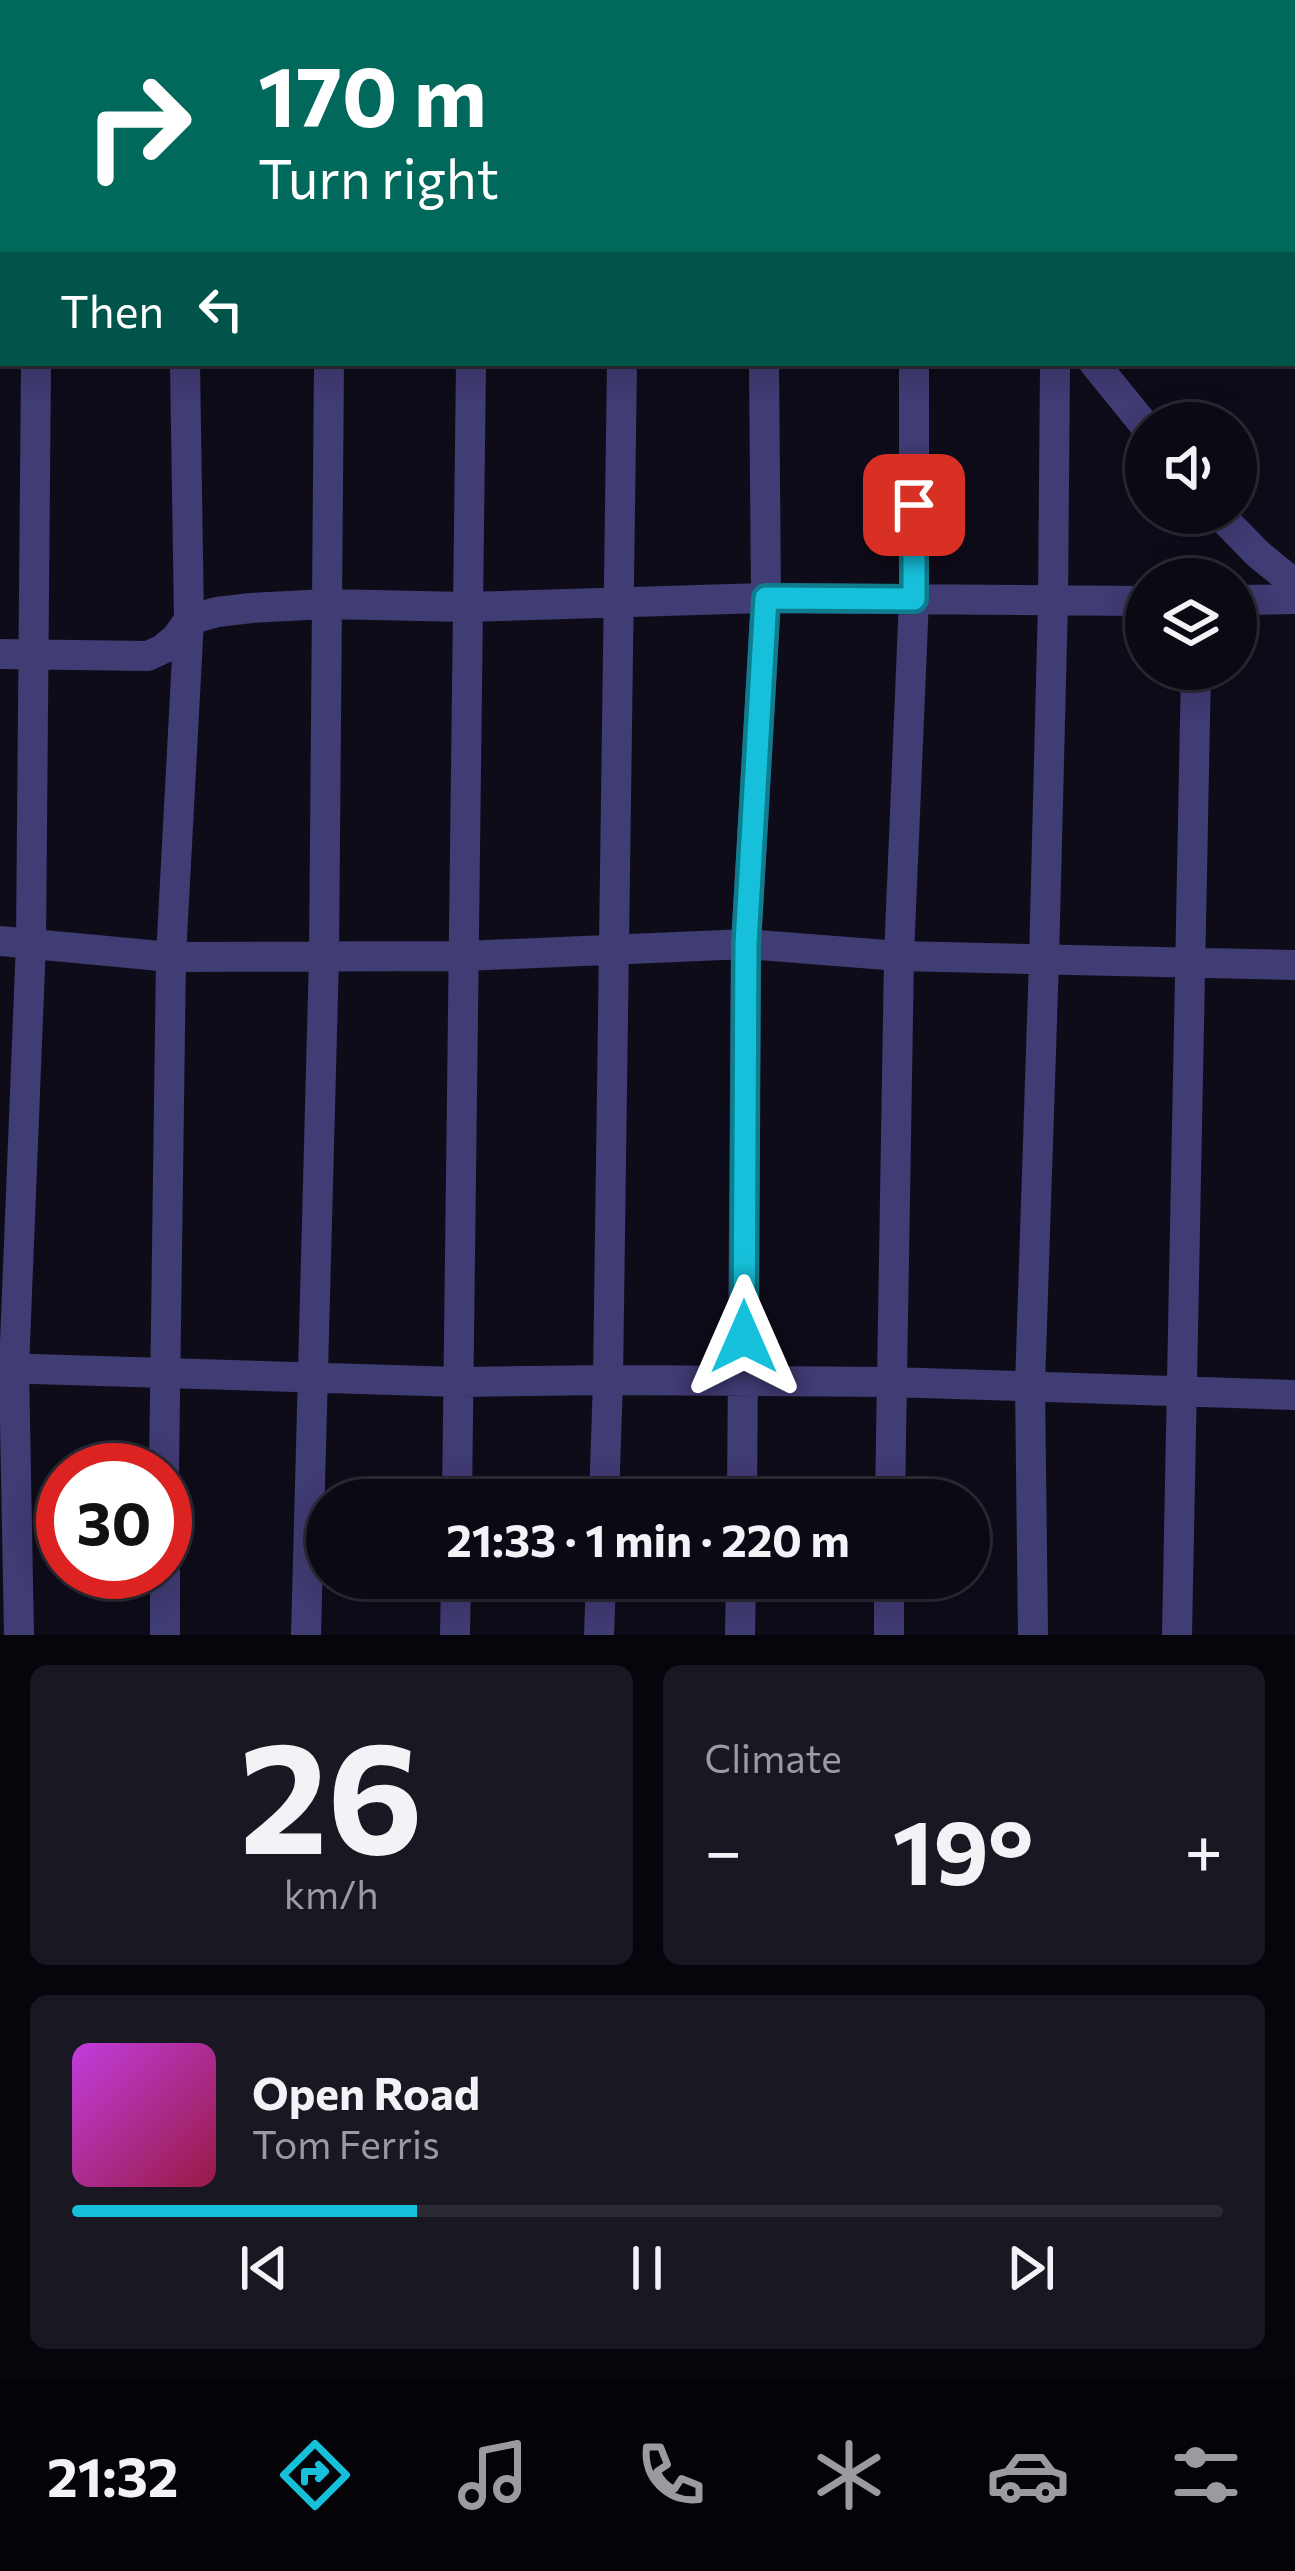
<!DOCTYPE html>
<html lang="en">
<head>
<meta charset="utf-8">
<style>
	:root { --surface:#0b0914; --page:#191722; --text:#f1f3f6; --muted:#9a9aa0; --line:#2b2a34; --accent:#16c0da }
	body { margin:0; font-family:Commissioner,sans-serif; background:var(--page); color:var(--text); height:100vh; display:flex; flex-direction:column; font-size:45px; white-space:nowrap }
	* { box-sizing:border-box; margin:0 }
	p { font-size:39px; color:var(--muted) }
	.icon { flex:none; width:66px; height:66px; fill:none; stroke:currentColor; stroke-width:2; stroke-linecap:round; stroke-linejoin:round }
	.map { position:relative; height:1635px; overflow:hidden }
	.drawer { display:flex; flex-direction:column; gap:30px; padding:30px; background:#06050b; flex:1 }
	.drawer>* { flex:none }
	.guide { position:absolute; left:0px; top:0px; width:1296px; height:366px; box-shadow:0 6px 30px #0003,0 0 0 3px var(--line); background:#00695c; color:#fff; overflow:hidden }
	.tools { position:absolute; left:1125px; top:402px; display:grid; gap:24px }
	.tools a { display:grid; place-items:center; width:132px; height:132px; border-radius:50%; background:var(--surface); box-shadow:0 6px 30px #0003,0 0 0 3px var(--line); font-size:60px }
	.speed { position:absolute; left:36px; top:1443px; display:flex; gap:24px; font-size:60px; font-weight:700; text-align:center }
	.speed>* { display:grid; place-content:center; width:156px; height:156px; border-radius:50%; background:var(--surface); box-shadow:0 6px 30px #0003,0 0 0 3px var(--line); line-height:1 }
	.speed .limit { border:18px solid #d22; background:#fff; color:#111 }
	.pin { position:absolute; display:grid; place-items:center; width:102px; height:102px; color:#fff; margin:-51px; border-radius:24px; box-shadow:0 6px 18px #0006 }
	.me { position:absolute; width:132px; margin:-66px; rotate:0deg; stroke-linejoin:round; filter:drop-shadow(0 0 9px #0008) }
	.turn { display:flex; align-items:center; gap:42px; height:252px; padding:0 60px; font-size:54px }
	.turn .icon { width:156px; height:156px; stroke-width:2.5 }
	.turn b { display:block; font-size:84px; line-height:102px }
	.then { display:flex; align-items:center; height:114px; padding:0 60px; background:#0003; gap:24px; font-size:45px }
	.big { font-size:90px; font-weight:700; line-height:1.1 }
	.drawer .tile { flex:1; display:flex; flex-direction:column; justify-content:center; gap:18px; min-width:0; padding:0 42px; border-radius:18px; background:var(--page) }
	.drawer .dial { align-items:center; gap:0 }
	.dial b { font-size:156px; line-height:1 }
	.song { display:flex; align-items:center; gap:36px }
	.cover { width:144px; height:144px; border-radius:18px; background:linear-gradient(135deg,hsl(290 70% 55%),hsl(340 70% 35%)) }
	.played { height:12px; border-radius:6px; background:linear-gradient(90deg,var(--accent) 30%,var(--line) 30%) }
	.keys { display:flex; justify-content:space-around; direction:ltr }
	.heat { display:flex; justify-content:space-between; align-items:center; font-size:66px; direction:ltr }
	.drawer .tiles { flex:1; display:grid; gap:30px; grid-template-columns:1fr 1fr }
	.tile:last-child { grid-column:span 2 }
	.trip { position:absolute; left:306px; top:1479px; width:684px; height:120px; border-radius:60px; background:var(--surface); box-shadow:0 6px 30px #0003,0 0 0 3px var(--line); font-weight:700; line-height:120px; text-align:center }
	.tab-bar { display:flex; height:192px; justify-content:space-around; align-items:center; background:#040408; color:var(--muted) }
	.tab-bar .icon { width:84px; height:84px }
	.tab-bar .active { color:var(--accent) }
	.tab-bar b { font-size:54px; color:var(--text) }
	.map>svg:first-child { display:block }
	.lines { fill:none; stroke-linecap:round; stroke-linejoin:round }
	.minor { stroke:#403c74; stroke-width:30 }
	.route-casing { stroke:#0e7d8e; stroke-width:30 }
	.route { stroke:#16c0da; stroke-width:21 }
</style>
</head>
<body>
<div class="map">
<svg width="1295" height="1635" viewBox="0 0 1295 1635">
	<rect width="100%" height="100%" fill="#0f0c1a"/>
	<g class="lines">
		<path class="minor" d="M 818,0 L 820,3
			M 1085,0 L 1087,3
			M 47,3 L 47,0
			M 193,3 L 193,0
			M 333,3 L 333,0
			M 475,3 L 475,0
			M 627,3 L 627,0
			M 772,3 L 772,0
			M 1190,3 L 1190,0
			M 1293,50 L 1295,50
			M 0,263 L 3,263
			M 1293,287 L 1295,290
			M 1094,363 L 1146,427
			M 1218,513 L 1258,554 L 1295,584
			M 1236,600 L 1295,599
			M 0,654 L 148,656 L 163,649 L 176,638 L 189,620 L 217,612 L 251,608 L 327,604 L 467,607 L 766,598 L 1146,601
			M 0,941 L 171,957 L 465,956 L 746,944 L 899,956 L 1295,965
			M 0,1368 L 458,1382 L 608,1380 L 890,1382 L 1295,1395
			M 164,1470 L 171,957 L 189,620 L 185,363
			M 457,1500 L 471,363
			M 604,1500 L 608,1380 L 622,363
			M 742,1500 L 746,944 L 766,598 L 764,363
			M 890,1500 L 899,956 L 914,599 L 914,363
			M 165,1572 L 165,1635
			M 19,1635 L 14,1368 L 31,942 L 36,363
			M 306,1635 L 324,957 L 329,363
			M 455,1635 L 456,1578
			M 599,1635 L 601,1578
			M 740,1635 L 741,1578
			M 889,1635 L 889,1578
			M 1033,1635 L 1030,1385 L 1044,960 L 1053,602 L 1055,363
			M 1177,1635 L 1196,669"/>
	</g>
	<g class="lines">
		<g class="route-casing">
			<path id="route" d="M 744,1337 L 746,944 L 766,598 L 914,599 L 914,505"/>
		</g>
		<use href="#route" class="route"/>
	</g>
</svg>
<div class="tools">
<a><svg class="icon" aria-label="sound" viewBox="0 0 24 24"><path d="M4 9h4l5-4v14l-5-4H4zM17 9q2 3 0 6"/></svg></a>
<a><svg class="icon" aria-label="layers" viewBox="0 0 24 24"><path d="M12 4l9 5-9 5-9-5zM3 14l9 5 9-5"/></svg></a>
</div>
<div class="speed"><div class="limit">30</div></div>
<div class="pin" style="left:914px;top:505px;background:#d93025"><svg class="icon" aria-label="arrive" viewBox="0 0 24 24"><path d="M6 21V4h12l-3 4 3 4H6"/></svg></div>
<svg class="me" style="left:744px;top:1337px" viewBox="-20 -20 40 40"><path d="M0-17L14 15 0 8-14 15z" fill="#16c0da" stroke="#fff" stroke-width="4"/></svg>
<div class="trip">21:33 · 1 min · 220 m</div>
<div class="guide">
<div class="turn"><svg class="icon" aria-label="right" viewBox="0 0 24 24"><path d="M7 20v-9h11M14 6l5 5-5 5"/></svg><div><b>170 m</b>Turn right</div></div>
<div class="then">Then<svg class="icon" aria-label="left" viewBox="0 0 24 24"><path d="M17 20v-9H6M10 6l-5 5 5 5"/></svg></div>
</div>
</div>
<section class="drawer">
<div class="tiles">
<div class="tile dial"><b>26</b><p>km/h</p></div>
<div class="tile"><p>Climate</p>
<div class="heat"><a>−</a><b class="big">19°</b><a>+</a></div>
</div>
<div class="tile">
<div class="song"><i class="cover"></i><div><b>Open Road</b><p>Tom Ferris</p></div></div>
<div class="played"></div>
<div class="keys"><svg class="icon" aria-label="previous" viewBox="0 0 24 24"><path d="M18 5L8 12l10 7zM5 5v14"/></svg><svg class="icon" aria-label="pause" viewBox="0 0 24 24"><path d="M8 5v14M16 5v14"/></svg><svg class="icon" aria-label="next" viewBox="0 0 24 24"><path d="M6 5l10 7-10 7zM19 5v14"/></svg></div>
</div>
</div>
</section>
<nav class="tab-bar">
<b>21:32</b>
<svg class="icon active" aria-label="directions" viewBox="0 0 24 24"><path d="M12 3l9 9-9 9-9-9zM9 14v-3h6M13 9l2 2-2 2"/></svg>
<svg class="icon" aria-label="music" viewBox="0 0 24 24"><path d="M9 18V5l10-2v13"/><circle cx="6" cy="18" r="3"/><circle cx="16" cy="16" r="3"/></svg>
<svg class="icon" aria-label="phone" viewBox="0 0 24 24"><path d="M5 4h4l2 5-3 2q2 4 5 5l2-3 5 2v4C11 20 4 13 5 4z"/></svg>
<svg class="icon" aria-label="climate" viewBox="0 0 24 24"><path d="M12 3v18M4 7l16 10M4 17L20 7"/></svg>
<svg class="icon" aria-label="car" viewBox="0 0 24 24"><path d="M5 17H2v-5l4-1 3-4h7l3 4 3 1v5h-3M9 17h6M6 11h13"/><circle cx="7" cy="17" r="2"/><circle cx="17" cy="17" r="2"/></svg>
<svg class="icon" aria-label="filters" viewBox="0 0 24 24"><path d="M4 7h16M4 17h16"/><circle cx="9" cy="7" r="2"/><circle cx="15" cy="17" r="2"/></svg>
</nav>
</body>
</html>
